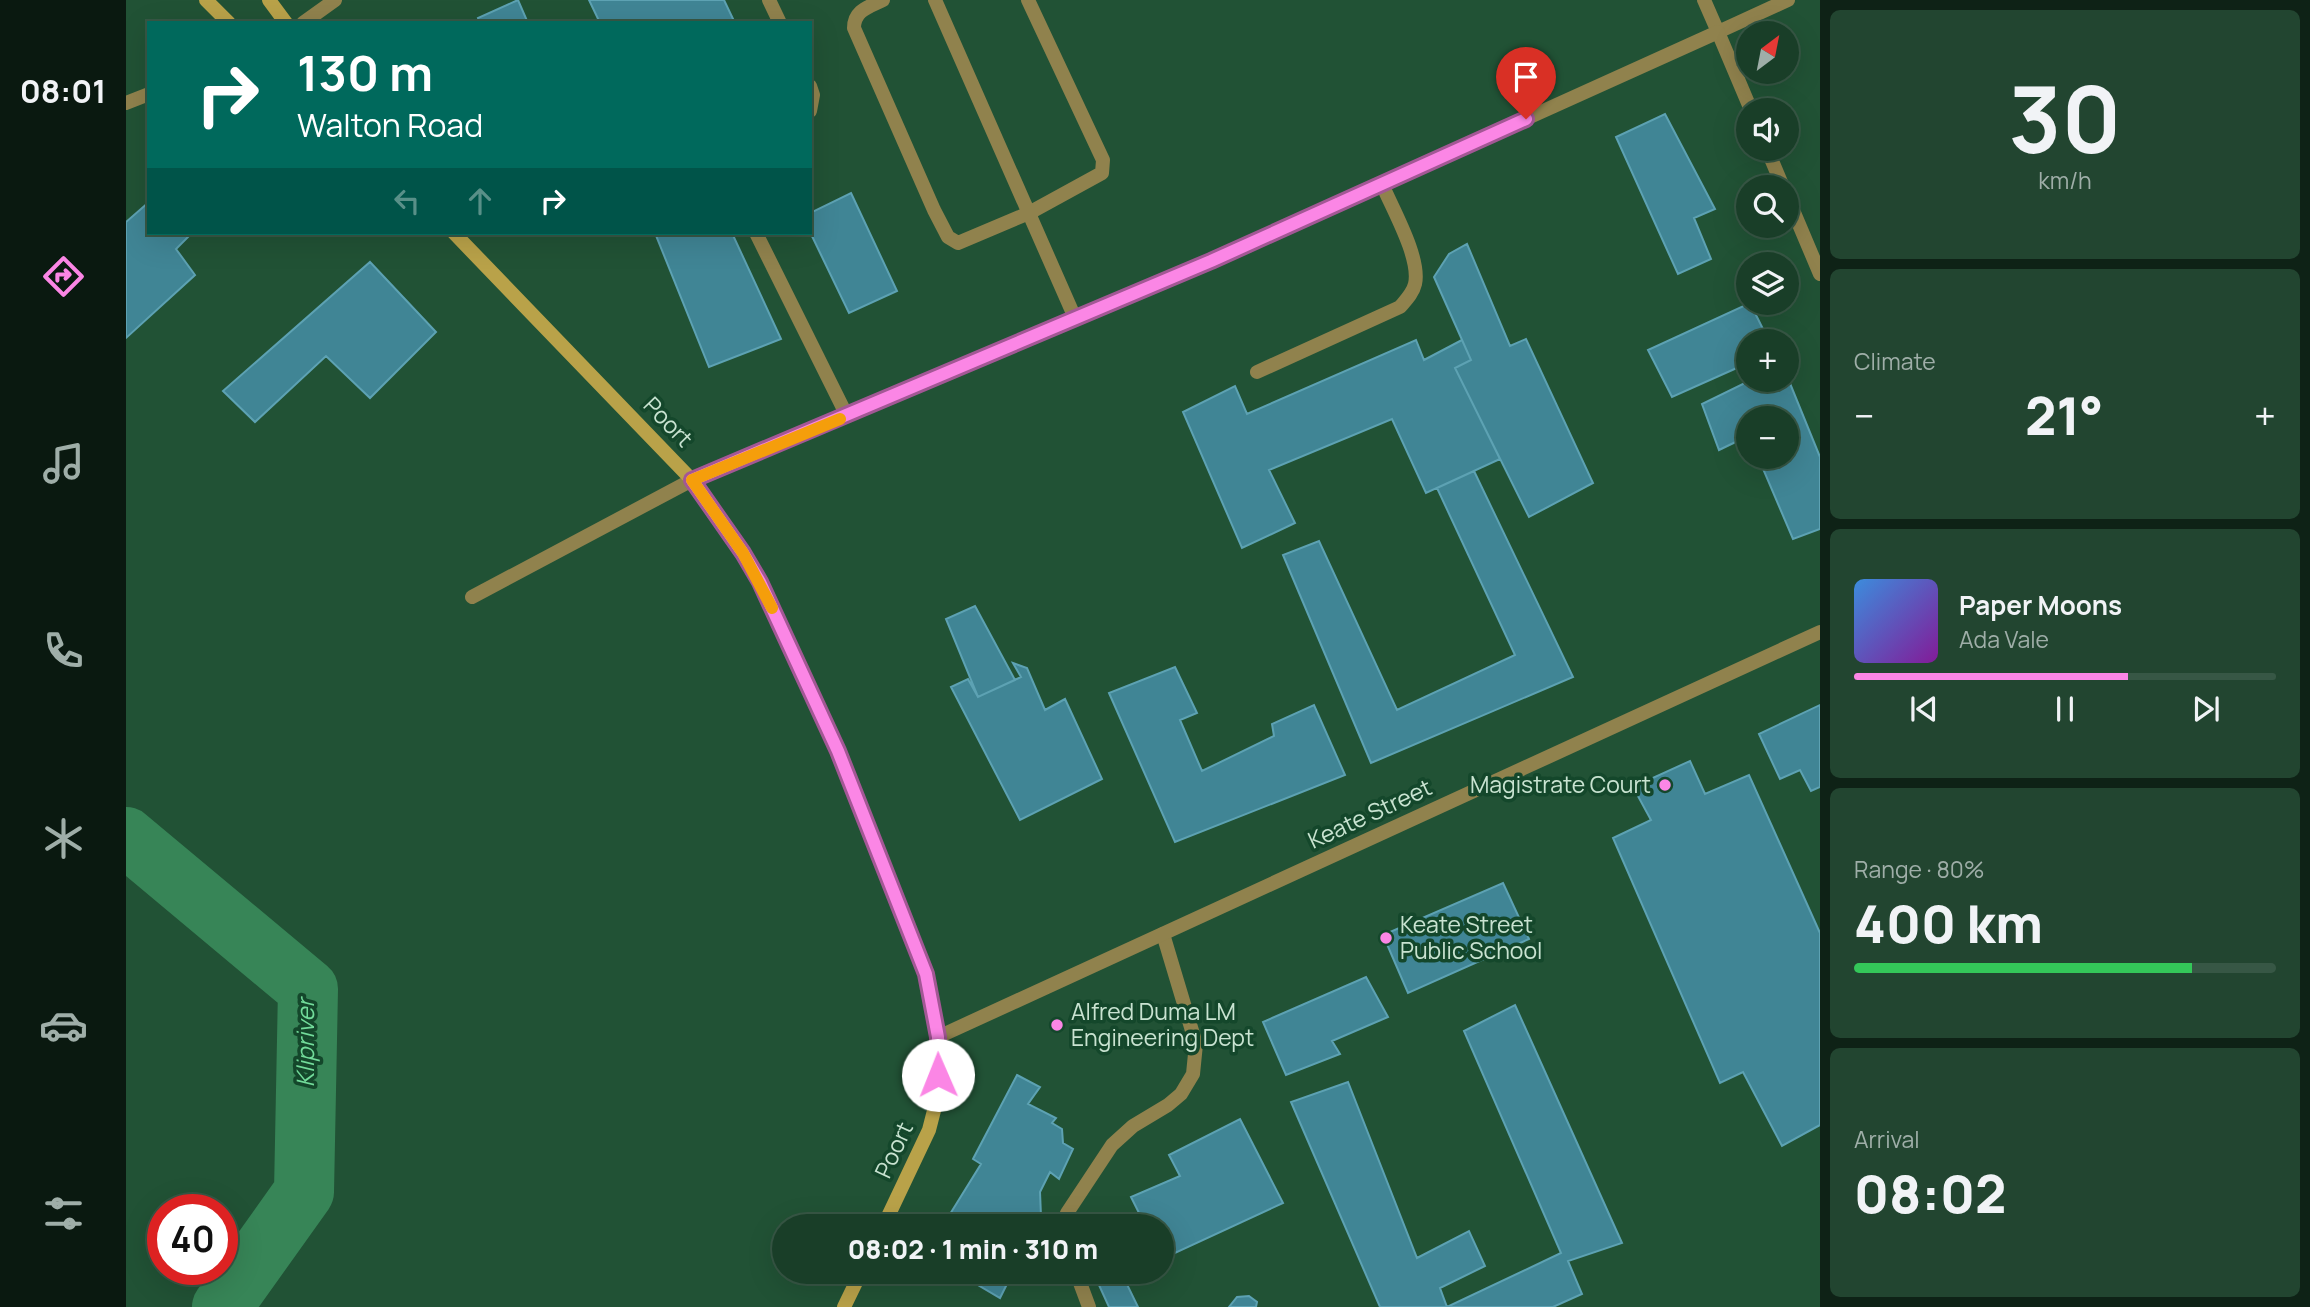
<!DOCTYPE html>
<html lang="en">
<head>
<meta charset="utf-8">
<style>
	:root { --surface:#193e28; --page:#224530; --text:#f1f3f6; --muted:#9faea8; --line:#375745; --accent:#fb86e5 }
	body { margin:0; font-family:Manrope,sans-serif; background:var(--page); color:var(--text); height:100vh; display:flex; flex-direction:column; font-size:26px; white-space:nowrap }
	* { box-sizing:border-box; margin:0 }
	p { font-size:23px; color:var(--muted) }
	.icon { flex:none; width:38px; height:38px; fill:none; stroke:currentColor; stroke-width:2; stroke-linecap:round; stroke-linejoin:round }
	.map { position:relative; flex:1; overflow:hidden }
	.details { display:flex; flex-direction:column; gap:10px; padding:10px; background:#0e2216; width:490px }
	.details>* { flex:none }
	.banner { position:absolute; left:21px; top:21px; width:665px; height:214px; border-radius:0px; box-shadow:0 7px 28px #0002,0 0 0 2px var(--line); background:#00695c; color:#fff; overflow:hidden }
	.needle { width:46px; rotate:32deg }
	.fabs { position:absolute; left:1610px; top:21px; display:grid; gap:14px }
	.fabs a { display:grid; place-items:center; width:63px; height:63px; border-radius:50%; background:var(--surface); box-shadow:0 7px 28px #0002,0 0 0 2px var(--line); font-size:35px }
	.speed { position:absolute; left:21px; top:1194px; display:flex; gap:14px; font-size:35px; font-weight:700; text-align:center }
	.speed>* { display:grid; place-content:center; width:91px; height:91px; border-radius:50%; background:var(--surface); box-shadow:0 7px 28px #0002,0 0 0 2px var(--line); line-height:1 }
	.speed .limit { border:10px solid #d22; background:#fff; color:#111 }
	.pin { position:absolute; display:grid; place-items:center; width:60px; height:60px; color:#fff; margin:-72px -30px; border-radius:50% 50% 50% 0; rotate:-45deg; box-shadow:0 0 7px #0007 }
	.pin .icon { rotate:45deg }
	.me { position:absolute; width:77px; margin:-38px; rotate:359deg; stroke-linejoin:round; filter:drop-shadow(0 0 5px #0008) }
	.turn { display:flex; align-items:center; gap:24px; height:147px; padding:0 35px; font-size:32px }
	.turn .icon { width:91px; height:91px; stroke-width:2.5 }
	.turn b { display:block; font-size:49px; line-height:60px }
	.lanes { display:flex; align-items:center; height:66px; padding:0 35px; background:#0003; justify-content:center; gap:35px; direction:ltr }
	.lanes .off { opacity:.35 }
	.big { font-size:52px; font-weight:800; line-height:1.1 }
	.details .widget { flex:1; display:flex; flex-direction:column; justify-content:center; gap:10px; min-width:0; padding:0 24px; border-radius:10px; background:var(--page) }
	.details .dial { align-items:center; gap:0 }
	.dial b { font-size:91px; line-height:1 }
	.song { display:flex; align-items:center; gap:21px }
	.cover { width:84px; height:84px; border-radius:10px; background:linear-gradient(135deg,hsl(210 70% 55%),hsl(290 70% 35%)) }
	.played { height:7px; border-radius:4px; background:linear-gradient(90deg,var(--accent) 65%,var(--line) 65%) }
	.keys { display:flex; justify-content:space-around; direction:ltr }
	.heat { display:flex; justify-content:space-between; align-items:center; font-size:38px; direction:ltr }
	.charge { height:10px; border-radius:5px; background:linear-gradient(90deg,#34c759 80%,var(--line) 0) }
	.trip { position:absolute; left:646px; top:1214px; width:402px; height:70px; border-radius:35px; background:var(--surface); box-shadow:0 7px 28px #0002,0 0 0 2px var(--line); font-weight:800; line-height:70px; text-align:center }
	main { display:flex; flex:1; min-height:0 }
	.tabs { display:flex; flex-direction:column; width:126px; justify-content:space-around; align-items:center; background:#0a1910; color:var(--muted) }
	.tabs .icon { width:49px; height:49px }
	.tabs .selected { color:var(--accent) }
	.tabs b { font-size:32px; color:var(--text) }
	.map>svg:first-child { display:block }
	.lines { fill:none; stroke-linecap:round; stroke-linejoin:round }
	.river { stroke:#378557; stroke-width:60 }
	.building { fill:#408595; stroke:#5da2b3; stroke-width:2 }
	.lane { stroke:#90824d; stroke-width:14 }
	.street { stroke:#90824d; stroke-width:14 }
	.secondary { stroke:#b9a249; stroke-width:14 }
	.route-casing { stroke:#a35795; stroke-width:18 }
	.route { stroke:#fb86e5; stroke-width:12 }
	.slow { stroke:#f59e0b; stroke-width:12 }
	.poi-dot { fill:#fb86e5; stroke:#14472b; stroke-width:2.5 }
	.labels { text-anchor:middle; stroke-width:7; stroke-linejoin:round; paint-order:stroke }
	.street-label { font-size:23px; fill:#c9e3d1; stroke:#14472b }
	.poi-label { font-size:23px; fill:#c9e3d1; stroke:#14472b; text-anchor:start }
	.water-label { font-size:24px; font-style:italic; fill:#72db9a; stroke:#14472b }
</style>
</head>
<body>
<main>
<nav class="tabs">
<b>08:01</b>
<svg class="icon selected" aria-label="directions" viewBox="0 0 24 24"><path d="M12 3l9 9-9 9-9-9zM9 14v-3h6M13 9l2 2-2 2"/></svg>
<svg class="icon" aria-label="music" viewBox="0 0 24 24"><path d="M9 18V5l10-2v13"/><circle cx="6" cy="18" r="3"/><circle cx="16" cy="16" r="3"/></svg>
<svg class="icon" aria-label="phone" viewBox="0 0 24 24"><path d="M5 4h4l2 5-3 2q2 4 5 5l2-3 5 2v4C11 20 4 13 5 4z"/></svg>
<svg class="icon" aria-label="climate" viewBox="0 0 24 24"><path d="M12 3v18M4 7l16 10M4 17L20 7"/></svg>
<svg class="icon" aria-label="car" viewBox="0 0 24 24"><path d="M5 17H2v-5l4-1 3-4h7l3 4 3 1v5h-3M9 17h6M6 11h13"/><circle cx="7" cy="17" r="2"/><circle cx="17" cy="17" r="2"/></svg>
<svg class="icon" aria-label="filters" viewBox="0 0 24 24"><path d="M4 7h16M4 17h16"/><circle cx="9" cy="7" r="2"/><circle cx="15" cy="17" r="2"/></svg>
</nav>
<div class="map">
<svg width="1694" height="1307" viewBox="0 0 1694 1307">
	<rect width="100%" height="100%" fill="#215235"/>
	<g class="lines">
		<path class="river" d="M 0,837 L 182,989 L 178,1192 L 96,1307"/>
	</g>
	<path class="building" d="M 392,0 L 402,23 L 354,23 L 352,18 Z
		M 463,0 L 598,0 L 609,23 L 474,23 Z
		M 1539,114 L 1589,209 L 1568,218 L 1585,259 L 1552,274 L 1490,137 Z
		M 725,193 L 771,291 L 723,313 L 684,232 L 684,213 Z
		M 23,202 L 23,233 L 66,233 L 50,249 L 69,275 L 0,338 L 0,222 Z
		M 529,233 L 606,233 L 655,339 L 583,367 Z
		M 1341,244 L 1384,346 L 1400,339 L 1467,483 L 1403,517 L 1329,368 L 1345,360 L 1308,277 L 1323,254 Z
		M 244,262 L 310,332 L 244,398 L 200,356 L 129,422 L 97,391 Z
		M 1624,303 L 1643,341 L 1622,341 L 1622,363 L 1546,397 L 1522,350 Z
		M 1290,340 L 1298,360 L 1336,340 L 1345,360 L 1329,368 L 1374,459 L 1300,493 L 1266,419 L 1143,470 L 1169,523 L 1116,548 L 1057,412 L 1109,386 L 1121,414 Z
		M 1661,376 L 1694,457 L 1694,529 L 1667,539 L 1632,457 L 1661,457 L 1661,418 L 1622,418 L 1622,436 L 1593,450 L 1576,404 L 1625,380 L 1661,380 Z
		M 1348,471 L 1447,677 L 1245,763 L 1157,555 L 1193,541 L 1271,710 L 1389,655 L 1311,488 Z
		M 849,606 L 889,680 L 852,697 L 820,619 Z
		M 887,663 L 901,668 L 919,710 L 939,699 L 976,779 L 894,820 L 825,687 L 842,679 L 852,697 L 895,677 Z
		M 1049,667 L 1071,713 L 1054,720 L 1076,771 L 1148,736 L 1146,724 L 1188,705 L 1219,775 L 1049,842 L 983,693 Z
		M 1694,705 L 1694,787 L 1685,791 L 1674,770 L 1654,779 L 1633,734 Z
		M 1564,761 L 1579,794 L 1623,775 L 1694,933 L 1694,1125 L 1656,1146 L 1617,1072 L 1594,1083 L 1487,838 L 1525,820 L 1507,787 Z
		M 1377,883 L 1403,939 L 1282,993 L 1257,935 Z
		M 1240,977 L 1262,1017 L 1206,1041 L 1214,1054 L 1160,1075 L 1137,1022 Z
		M 1389,1005 L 1496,1243 L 1442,1261 L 1456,1294 L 1427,1307 L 1254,1307 L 1165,1102 L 1222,1082 L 1291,1258 L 1343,1231 L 1359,1266 L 1314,1288 L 1321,1307 L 1435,1253 L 1338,1031 Z
		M 891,1075 L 914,1087 L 902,1104 L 930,1118 L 926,1123 L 936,1129 L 937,1143 L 947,1149 L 933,1179 L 924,1172 L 914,1192 L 915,1216 L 910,1227 L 816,1227 L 855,1164 L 847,1159 Z
		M 1114,1119 L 1157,1203 L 1036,1259 L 1036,1227 L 1020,1227 L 1005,1197 L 1054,1176 L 1043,1155 Z
		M 967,1215 L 973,1227 L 947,1227 L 946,1224 Z
		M 830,1272 L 887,1272 L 874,1298 Z
		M 967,1272 L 995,1272 L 1012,1307 L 983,1307 Z
		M 1123,1296 L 1131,1302 L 1130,1307 L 1103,1307 L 1111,1297 Z"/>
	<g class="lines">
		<path class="lane" d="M 643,0 L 654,23
			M 757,0 C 743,7 728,10 728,28 L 808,210 L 822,237 L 832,243 L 903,213 L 976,173 L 977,160 L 902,0
			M 809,0 L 949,318
			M 1578,0 L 1592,32 L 1662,0
			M 684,86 L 687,95 L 684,111
			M 630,233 L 721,416
			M 1131,372 L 1274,307 C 1280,300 1287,293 1289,284 C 1295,258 1266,208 1256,184
			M 938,1227 L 941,1213 L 986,1145 L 1007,1126 L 1042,1105 L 1055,1094 L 1067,1074 L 1070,1044 L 1037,934
			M 950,1272 L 963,1307"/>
		<path class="street" d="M 177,23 L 209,0
			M 0,103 L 23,94
			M 1641,149 L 1657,187
			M 1661,196 L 1694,274
			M 346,597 L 566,480 L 1085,261 L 1592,32 L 1625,110
			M 812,1037 L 1694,632"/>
		<path class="secondary" d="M 80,0 L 103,23
			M 143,0 L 160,23
			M 328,233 L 566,480 L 617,553 L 634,582 L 712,751 L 800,974 L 812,1037 L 812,1095 L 803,1130 L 757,1227
			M 718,1307 L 735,1272"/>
	</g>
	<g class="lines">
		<g class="route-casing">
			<path id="route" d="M 812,1075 L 812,1037 L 800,974 L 712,751 L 634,582 L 617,553 L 566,480 L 1085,261 L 1400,119"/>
		</g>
		<use href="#route" class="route"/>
		<path class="slow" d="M 646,608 L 617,553 L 566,480 L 714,419"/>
	</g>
	<g class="poi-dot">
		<circle cx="1539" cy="785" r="7"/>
		<circle cx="1260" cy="938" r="7"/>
		<circle cx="931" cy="1025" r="7"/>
	</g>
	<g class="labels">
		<g class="street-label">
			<text transform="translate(542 422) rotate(46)" y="8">Poort</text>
			<text transform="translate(1244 814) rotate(-25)" y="8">Keate Street</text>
			<text transform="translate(768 1150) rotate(-65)" y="8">Poort</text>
		</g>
		<g class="poi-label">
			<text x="1525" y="793" text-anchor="end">Magistrate Court</text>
			<text x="1274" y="933">Keate Street<tspan x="1274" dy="26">Public School</tspan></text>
			<text x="945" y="1020">Alfred Duma LM<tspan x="945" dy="26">Engineering Dept</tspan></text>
		</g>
		<g class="water-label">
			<text transform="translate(180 1043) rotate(-90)" y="8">Klipriver</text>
		</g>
	</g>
</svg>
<div class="fabs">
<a><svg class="needle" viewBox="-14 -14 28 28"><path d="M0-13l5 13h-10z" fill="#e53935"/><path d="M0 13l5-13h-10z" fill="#9faea8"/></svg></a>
<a><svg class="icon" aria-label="sound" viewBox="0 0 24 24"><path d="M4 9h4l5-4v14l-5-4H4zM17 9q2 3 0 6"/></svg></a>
<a><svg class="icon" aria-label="search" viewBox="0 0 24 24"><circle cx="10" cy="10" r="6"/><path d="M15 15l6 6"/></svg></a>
<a><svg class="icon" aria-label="layers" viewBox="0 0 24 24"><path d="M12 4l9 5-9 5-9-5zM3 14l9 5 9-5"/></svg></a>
<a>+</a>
<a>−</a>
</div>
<div class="speed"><div class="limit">40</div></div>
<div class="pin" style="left:1400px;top:119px;background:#d93025"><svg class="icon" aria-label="arrive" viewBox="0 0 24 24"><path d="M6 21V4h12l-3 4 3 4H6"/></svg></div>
<svg class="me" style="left:812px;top:1075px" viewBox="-20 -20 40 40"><circle r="19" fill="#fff"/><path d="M0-13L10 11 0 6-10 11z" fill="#fb86e5"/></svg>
<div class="trip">08:02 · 1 min · 310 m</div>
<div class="banner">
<div class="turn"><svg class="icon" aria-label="right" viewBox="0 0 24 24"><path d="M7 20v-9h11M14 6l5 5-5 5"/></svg><div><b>130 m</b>Walton Road</div></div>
<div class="lanes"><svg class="icon off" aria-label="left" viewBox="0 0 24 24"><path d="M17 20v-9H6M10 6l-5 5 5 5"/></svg><svg class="icon off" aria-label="ahead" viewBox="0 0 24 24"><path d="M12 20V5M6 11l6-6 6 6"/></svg><svg class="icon" aria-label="right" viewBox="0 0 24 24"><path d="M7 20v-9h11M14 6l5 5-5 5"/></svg></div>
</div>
</div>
<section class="details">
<div class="widget dial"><b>30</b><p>km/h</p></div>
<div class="widget"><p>Climate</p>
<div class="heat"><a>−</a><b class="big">21°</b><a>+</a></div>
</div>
<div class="widget">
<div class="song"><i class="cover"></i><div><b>Paper Moons</b><p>Ada Vale</p></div></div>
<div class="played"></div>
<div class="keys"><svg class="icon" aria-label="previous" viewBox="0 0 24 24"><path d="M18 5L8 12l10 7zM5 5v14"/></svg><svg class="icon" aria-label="pause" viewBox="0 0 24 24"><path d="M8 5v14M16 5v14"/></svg><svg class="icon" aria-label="next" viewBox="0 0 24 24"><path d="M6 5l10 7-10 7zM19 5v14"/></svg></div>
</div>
<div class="widget"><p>Range · 80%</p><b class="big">400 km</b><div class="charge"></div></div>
<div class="widget"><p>Arrival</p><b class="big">08:02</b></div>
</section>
</main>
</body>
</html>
